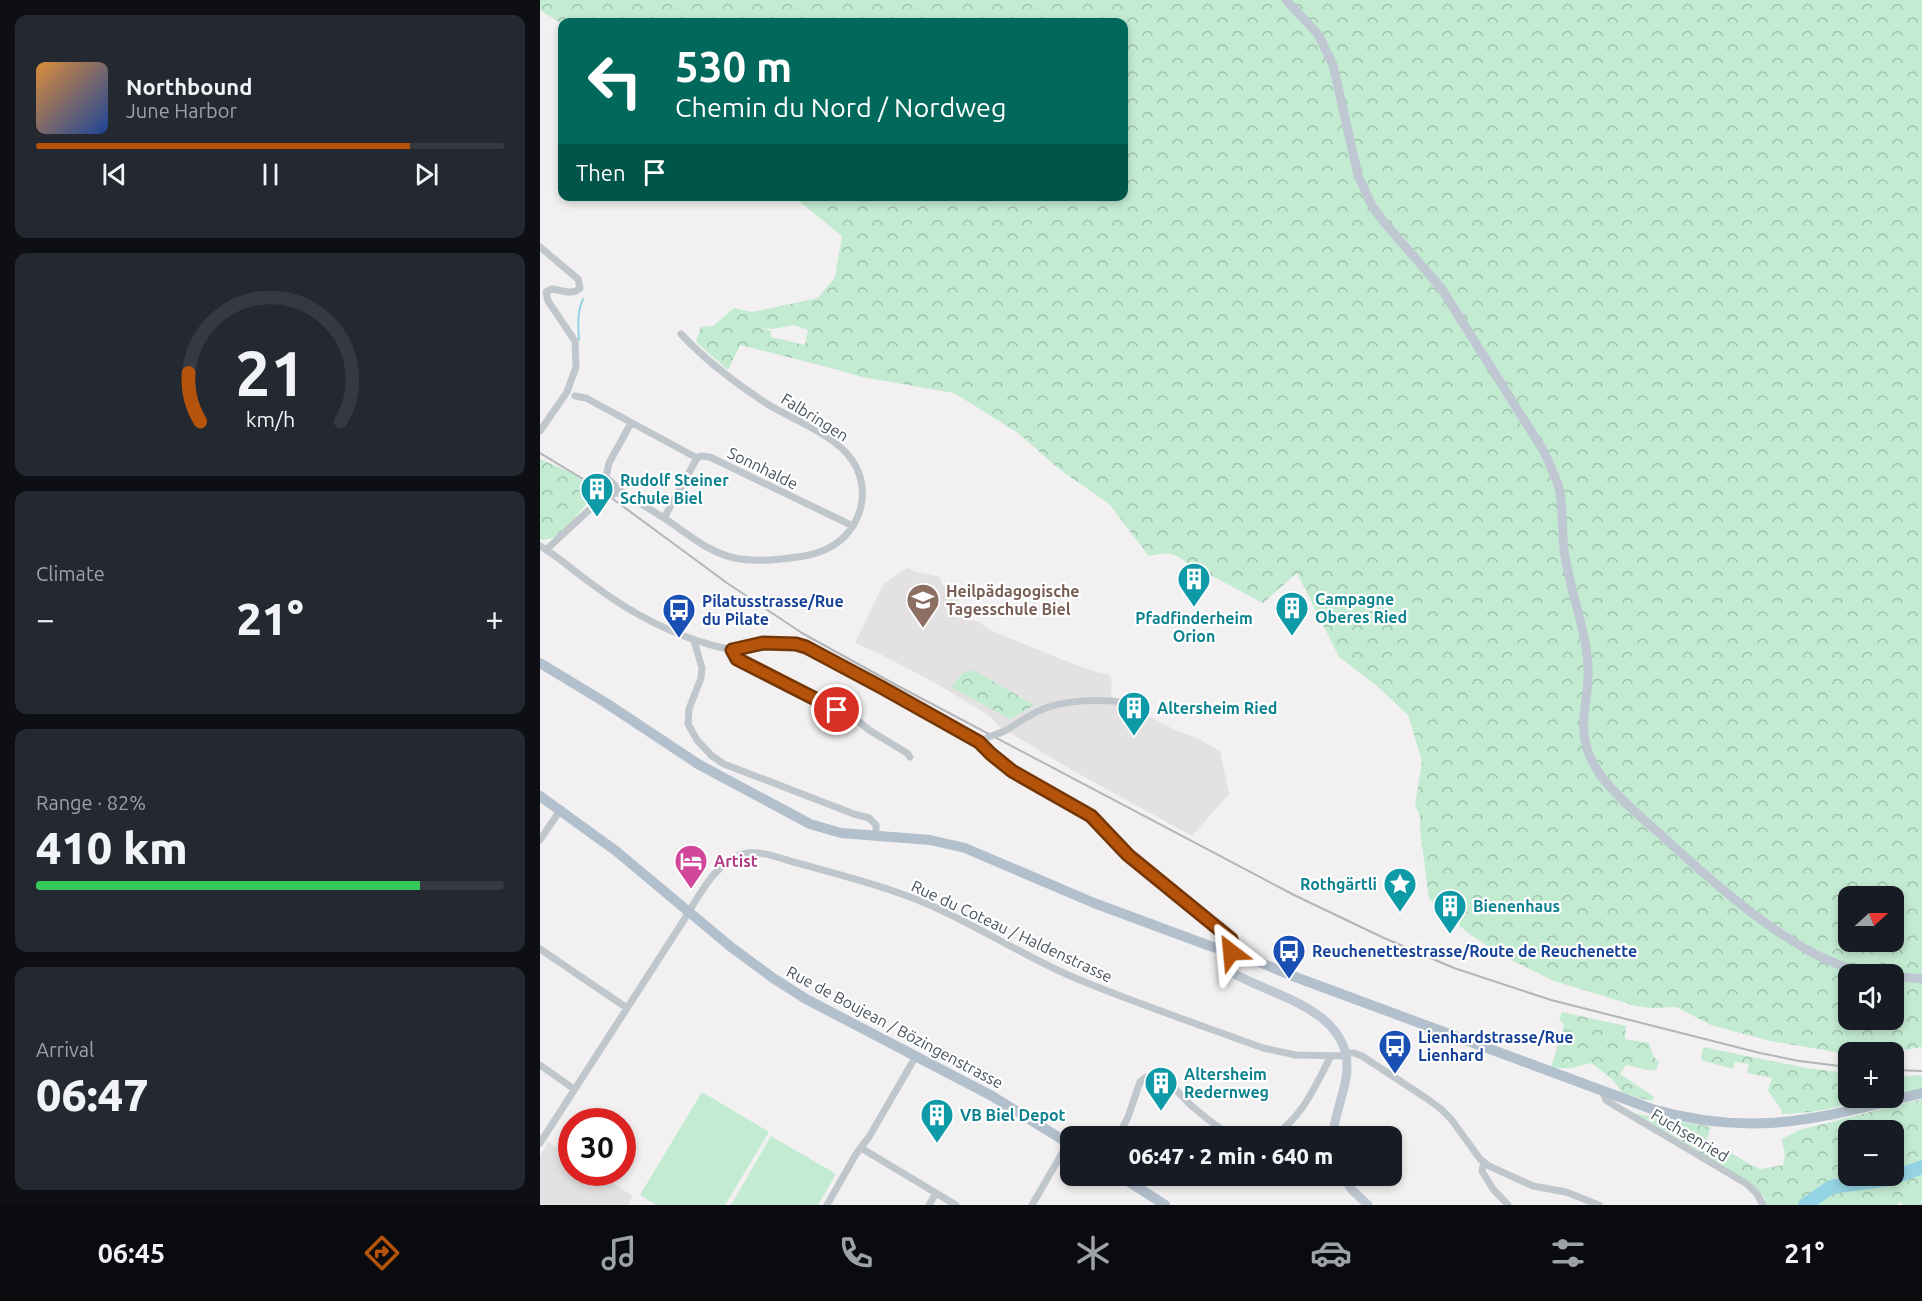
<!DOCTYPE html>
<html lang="en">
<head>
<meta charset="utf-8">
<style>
	:root { --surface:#171b24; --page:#242831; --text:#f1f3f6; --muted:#9ea1a6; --line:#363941; --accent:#b45309 }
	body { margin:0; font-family:Ubuntu,sans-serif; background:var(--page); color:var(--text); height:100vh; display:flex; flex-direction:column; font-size:22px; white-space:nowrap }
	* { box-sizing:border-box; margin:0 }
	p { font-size:20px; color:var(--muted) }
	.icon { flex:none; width:33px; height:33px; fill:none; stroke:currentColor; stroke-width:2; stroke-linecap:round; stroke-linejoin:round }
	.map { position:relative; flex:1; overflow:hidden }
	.sheet { display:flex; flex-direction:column; gap:15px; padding:15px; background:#0d0f14; width:540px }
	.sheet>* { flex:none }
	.hud { position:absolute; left:18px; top:18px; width:570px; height:183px; border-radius:12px; box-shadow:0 3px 9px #0003; background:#00695c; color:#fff; overflow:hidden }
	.needle { width:39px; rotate:69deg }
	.buttons { position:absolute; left:1298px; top:886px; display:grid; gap:12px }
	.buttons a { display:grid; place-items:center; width:66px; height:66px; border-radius:12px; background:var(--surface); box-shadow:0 3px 9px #0003; font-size:30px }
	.speed { position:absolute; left:18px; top:1108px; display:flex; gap:12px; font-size:30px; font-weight:700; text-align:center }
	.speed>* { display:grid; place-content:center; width:78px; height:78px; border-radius:50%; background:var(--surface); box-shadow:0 3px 9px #0003; line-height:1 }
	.speed .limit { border:9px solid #d22; background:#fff; color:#111 }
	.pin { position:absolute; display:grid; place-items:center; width:51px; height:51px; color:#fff; margin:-26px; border:3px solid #fff; border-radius:50%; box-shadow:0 2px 6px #0007 }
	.me { position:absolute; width:66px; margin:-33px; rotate:331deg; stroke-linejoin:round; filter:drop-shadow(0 0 4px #0008) }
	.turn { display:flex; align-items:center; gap:21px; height:126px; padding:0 18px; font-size:27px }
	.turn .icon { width:78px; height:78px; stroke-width:2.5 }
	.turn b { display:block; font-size:42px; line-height:51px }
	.then { display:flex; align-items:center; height:57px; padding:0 18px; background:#0003; gap:12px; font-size:22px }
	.big { font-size:45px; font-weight:800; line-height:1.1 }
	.sheet .card { flex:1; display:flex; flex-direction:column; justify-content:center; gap:9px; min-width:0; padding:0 21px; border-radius:12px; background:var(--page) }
	.sheet .dial { align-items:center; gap:0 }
	.dial svg { height:156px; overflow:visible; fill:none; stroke:var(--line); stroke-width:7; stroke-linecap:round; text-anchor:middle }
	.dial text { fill:var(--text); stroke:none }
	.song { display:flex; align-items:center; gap:18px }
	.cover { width:72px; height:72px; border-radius:9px; background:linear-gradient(135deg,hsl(30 70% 55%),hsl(220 70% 35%)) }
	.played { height:6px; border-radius:3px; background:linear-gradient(90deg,var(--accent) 80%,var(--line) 80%) }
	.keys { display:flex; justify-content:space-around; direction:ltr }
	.heat { display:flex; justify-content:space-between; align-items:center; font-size:33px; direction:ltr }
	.charge { height:9px; border-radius:4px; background:linear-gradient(90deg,#34c759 82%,var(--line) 0) }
	.trip { position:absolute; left:520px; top:1126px; width:342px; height:60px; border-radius:12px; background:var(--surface); box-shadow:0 3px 9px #0003; font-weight:800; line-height:60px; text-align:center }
	.menu { display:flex; height:96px; justify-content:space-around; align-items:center; background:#090b0e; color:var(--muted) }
	.menu .icon { width:42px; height:42px }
	.menu .active { color:var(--accent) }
	.menu b { font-size:27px; color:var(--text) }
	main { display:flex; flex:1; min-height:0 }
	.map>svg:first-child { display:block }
	.education { fill:#e3e1e1 }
	.forest { fill:url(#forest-crowns); fill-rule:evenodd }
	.pitch { fill:#c3ebd2 }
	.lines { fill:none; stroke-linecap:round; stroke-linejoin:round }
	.stream { stroke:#94d3e4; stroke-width:2 }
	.river { stroke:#94d3e4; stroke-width:14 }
	.street { stroke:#bfc7cd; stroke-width:7 }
	.secondary { stroke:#bfc8d2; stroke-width:9 }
	.primary { stroke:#b2bfcc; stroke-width:10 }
	.rail { stroke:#b3b5b9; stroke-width:2 }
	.street-bridge { stroke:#bfc7cd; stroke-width:7 }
	.route-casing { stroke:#753606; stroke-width:15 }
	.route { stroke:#b45309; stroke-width:10 }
	.labels { text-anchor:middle; stroke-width:4.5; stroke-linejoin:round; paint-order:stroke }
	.street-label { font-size:16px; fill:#49535c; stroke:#fff }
	.culture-label { font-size:16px; font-weight:bold; fill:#0d838f; stroke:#fff; text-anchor:start }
	.education-label { font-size:16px; font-weight:bold; fill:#785e54; stroke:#fff; text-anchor:start }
	.transit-label { font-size:16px; font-weight:bold; fill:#164399; stroke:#fff; text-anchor:start }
	.hotel-label { font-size:16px; font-weight:bold; fill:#b23c85; stroke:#fff; text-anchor:start }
</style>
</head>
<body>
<main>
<section class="sheet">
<div class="card">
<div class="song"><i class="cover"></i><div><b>Northbound</b><p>June Harbor</p></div></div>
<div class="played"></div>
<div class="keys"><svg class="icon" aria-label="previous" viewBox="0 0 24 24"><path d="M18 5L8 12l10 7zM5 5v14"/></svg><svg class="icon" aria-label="pause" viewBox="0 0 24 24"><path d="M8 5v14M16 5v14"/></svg><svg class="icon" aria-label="next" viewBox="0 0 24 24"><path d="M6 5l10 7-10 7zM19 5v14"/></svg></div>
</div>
<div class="card dial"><svg viewBox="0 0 100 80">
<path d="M14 69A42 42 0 1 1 86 69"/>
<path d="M14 69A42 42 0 0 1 8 44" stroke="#b45309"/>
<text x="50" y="56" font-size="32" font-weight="700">21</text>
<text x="50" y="72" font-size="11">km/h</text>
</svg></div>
<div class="card"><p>Climate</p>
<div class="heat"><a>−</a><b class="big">21°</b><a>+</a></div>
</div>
<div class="card"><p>Range · 82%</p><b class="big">410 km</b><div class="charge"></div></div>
<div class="card"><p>Arrival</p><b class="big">06:47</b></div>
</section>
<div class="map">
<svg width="1382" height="1205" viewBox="0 0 1382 1205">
	<defs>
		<pattern id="forest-crowns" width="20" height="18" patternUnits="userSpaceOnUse" patternTransform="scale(1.5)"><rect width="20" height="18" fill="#c3ebd2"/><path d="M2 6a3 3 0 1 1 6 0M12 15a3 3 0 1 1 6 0" fill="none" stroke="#a0c1ae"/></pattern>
	</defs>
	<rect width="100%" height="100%" fill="#f2f0f0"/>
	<path class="education" d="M 367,568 L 376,572 L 400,577 L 402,585 L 407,584 L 415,594 L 420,605 L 418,609 L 424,617 L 439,622 L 450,630 L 523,660 L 559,673 L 568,674 L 572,680 L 571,691 L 573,701 L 589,703 L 596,709 L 633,729 L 659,739 L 680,751 L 689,794 L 652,836 L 530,769 L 460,727 L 451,717 L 399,685 L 342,655 L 315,643 L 344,583 Z
		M 8,1142 L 31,1157 L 32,1173 L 56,1173 L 93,1196 L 88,1205 L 0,1205 L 0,1156 Z"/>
	<path class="forest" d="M 0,0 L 1382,0 L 1382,1047 L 1347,1053 L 1308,1053 L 1308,1054 L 1230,1041 L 1171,1025 L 1136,1007 L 1111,1008 L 1096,1006 L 1014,981 L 963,956 L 928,933 L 889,899 L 880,830 L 880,815 L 875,806 L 882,761 L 868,715 L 837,686 L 799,657 L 757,573 L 723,603 L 644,561 C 632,551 624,553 609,556 L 569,504 L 519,469 L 478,433 L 414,393 L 322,377 L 295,369 L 200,345 L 188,370 L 156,342 L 161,327 L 173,326 L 194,308 L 212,312 L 278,298 L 295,277 L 302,236 L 254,197 L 584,196 L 584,22 L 22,22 L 22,24 L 0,10 ZM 254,325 L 268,330 L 265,345 L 231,337 L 231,331 L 221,328 L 233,329 ZM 1308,897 L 1353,897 L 1353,942 L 1308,942 ZM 1308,975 L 1353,975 L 1353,1020 L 1308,1020 Z
		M 0,459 L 32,473 L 58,491 L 18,537 L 2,540 L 0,539 Z
		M 434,670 L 494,705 L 470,719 L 411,687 L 423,673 Z
		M 1022,1012 L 1086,1026 L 1085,1039 L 1109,1043 L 1113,1055 L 1119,1063 L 1116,1070 C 1107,1072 1096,1066 1086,1065 L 1080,1074 L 1114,1097 L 1112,1101 L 1083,1094 L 1072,1079 L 1051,1063 L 1032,1068 L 1011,1068 L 1024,1024 L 1019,1020 Z
		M 1163,1047 L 1266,1068 L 1308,1073 L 1308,1098 L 1340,1098 L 1272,1112 L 1242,1114 L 1241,1109 L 1228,1091 L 1232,1078 L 1207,1073 L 1209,1064 L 1195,1062 L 1193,1069 L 1161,1060 Z
		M 1382,1075 L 1382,1090 L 1353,1095 L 1353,1077 Z
		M 1382,1099 L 1382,1205 L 1363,1205 L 1361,1202 L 1356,1205 L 1226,1205 L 1224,1197 L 1211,1187 L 1134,1136 L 1092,1113 L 1171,1127 L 1166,1141 L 1184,1153 L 1188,1151 L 1211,1165 L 1221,1169 L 1243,1165 L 1245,1156 L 1242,1139 L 1259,1130 ZM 1308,1131 L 1353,1131 L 1353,1176 L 1308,1176 Z"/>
	<path class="pitch" d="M 162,1092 L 229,1132 L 185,1205 L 116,1205 L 100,1195 Z
		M 231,1136 L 296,1174 L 278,1205 L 191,1205 Z"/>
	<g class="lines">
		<path class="stream" d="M 39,340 C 38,325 37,312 43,299
			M 1380,1168 L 1382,1171"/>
		<path class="river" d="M 1265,1205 L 1291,1187 L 1349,1179 L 1382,1167"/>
		<path class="street" d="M 0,247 L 38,279 L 40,288 C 32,296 22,290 12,289 L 6,292 L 8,301 L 35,341 L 36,367 L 27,392 L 0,431
			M 35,396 L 46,398 L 157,458 L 161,456 L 170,457 L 313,526
			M 82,492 L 66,477 L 69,463 L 91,423
			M 64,496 L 66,477
			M 124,518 L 157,458
			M 0,546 C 19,557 35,572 52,584 C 89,612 130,634 175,646 C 200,653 202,646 224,643 C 238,642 253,644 265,647 L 341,687 L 439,742 L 451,754 L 472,771 L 551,816 L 588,855 L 691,939 L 693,945 L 691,952
			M 6,550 L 64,496 L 82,492 C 96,501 110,509 124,518 C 147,533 167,552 195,558 C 215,562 238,560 258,557 C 282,554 302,545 314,524 C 326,503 325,479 312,460 C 295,435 254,420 229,405 C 198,385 167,362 141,334
			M 154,641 L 162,668 L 161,678 L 149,709 L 148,724 L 157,740 L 172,756 L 184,764 L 314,814 L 329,818 L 336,825 L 336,836
			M 192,650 L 197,659 L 317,720 L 329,730 L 367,753 L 370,757
			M 460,733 C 474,727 486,716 501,710 C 525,699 563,699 589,703
			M 0,840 L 21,809
			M 0,949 L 87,1008
			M 806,1053 L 814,1053 L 822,1056 L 886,1098 L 901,1109 L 911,1119 L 940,1159 L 949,1166 L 993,1186 L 1026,1192 L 1059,1205
			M 0,1065 L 34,1089
			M 1062,1091 L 1066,1100 L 1077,1107 L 1207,1184 L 1217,1194 L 1223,1205
			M 578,1137 L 588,1117 L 600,1082 C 619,1062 640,1097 653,1107 C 665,1117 681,1131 696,1137
			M 732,1137 C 763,1117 774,1088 791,1056
			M 0,1143 L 142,923 C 156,901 176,860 203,854 C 221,849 244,860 261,864 C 305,876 348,887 390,905 C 437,926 481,954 528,975 C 591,1002 658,1024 723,1048 L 756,1055 L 806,1056
			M 321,1148 L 416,1205
			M 944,1162 L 942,1171 L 953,1189 L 968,1205
			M 287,1205 L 316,1154 L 329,1137 L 376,1056
			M 389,1205 L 396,1193
			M 492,1205 L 528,1143"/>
		<path class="secondary" d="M 746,0 L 778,34 L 793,65 L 818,175 L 832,206 L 844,222 L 901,288 L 1003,450 C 1009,463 1015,475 1019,488 C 1024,509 1021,535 1025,556 C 1031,594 1046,629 1048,667 C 1050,691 1040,716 1045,740 C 1047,753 1054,766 1062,777 C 1078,798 1100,816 1120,834 C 1165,875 1218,923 1271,952 C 1293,964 1319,972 1344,975
			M 691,952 L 686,963 L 691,972 C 732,996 809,1009 807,1069 C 806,1092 794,1113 793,1137
			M 1353,976 L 1382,979
			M 803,1176 L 812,1190 L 828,1205"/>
		<path class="primary" d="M 0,663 L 66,703 L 158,764 L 270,824 L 301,833 L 390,840 L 425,848 L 554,903 L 670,946 L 710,958 L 750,975 L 1112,1109 C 1150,1120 1189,1125 1229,1123 C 1281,1120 1332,1105 1382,1093
			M 0,796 L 76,851 L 191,947 L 233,978 L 266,999 L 452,1096 L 531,1145
			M 580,1176 L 625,1205"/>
		<path class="rail" d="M 0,453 L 58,488 L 187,583 L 262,633 L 358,686 L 756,896 L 844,938 L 914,968 L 1011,1000 L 1220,1053 L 1259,1061 L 1308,1067
			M 1353,1070 L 1382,1071"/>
		<path class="street-bridge" d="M 448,737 L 460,733"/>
	</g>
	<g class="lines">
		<g class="route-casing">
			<path id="route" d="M 297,710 L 197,659 L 192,650 L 223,643 L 256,644 L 266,647 L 341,687 L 439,742 L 451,754 L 472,771 L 551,816 L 588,855 L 691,939 L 693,945 L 691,952"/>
		</g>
		<use href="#route" class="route"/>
	</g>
	<defs>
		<g id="building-pin" transform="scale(1.725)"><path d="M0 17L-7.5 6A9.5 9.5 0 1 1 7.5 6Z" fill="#0f9aa8" stroke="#fff"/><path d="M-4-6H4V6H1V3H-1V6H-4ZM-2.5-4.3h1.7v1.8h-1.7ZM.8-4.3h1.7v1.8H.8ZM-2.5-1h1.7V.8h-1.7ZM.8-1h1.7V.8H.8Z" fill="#fff"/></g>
		<g id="school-pin" transform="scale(1.725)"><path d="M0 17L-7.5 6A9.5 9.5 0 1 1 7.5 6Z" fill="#8d6e63" stroke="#fff"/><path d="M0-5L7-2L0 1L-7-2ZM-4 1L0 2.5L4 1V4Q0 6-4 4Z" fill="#fff"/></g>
		<g id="bus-pin" transform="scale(1.725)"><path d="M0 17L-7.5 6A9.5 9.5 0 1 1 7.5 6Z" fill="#1a4fb4" stroke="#fff"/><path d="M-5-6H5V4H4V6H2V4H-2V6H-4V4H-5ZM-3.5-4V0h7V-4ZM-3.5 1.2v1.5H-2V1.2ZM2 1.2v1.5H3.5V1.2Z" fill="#fff"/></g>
		<g id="hotel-pin" transform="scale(1.725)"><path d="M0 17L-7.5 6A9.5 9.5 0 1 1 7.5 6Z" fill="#d1479c" stroke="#fff"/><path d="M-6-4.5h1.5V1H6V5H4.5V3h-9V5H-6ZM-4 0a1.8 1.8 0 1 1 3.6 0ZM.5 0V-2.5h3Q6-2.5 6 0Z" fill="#fff"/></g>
		<g id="sight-pin" transform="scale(1.725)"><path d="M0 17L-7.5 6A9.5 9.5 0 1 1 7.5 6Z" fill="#0f9aa8" stroke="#fff"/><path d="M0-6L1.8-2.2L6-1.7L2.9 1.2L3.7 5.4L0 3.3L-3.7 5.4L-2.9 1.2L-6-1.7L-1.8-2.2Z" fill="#fff"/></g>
	</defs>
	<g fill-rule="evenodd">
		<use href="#building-pin" x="57" y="489"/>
		<use href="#building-pin" x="654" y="579"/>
		<use href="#school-pin" x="383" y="600"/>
		<use href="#building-pin" x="752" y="608"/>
		<use href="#bus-pin" x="139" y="610"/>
		<use href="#building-pin" x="594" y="708"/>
		<use href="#hotel-pin" x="151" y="861"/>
		<use href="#sight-pin" x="860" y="884"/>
		<use href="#building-pin" x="910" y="906"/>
		<use href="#bus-pin" x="749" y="951"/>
		<use href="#bus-pin" x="855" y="1046"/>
		<use href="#building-pin" x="621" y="1083"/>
		<use href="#building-pin" x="397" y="1115"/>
	</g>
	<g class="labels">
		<g class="street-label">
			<text transform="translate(275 417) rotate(32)" y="6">Falbringen</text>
			<text transform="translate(223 468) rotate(26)" y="6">Sonnhalde</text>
			<text transform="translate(472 931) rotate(25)" y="6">Rue du Coteau / Haldenstrasse</text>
			<text transform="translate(355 1027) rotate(28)" y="6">Rue de Boujean / Bözingenstrasse</text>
			<text transform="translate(1150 1135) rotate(31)" y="6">Fuchsenried</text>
		</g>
		<g class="culture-label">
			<text x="80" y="486">Rudolf Steiner<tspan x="80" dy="18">Schule Biel</tspan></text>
			<text x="775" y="605">Campagne<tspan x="775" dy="18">Oberes Ried</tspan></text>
			<text x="654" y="624" text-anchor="middle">Pfadfinderheim<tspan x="654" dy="18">Orion</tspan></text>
			<text x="617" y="714">Altersheim Ried</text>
			<text x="837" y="890" text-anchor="end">Rothgärtli</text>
			<text x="933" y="912">Bienenhaus</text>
			<text x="644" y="1080">Altersheim<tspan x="644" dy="18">Redernweg</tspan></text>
			<text x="420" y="1121">VB Biel Depot</text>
		</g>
		<g class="education-label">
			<text x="406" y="597">Heilpädagogische<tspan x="406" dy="18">Tagesschule Biel</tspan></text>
		</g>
		<g class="transit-label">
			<text x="162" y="607">Pilatusstrasse/Rue<tspan x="162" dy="18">du Pilate</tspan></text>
			<text x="772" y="957">Reuchenettestrasse/Route de Reuchenette</text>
			<text x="878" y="1043">Lienhardstrasse/Rue<tspan x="878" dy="18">Lienhard</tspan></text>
		</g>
		<g class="hotel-label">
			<text x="174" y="867">Artist</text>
		</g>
	</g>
</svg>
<div class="buttons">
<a><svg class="needle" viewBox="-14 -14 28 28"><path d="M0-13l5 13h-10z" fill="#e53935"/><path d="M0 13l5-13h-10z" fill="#9ea1a6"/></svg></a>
<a><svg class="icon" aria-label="sound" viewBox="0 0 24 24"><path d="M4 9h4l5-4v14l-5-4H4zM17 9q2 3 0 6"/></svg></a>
<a>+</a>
<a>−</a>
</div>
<div class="speed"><div class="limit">30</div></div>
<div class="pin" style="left:297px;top:710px;background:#d93025"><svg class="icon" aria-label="arrive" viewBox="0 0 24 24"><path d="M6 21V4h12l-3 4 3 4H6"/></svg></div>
<svg class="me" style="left:691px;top:952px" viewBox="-20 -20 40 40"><path d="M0-17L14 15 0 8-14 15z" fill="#b45309" stroke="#fff" stroke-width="4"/></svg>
<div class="trip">06:47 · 2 min · 640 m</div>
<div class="hud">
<div class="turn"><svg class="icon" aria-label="left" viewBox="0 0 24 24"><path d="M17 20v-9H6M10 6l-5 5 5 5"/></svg><div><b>530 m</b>Chemin du Nord / Nordweg</div></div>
<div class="then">Then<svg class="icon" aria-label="arrive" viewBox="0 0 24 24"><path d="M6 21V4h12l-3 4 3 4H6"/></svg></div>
</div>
</div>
</main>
<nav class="menu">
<b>06:45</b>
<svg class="icon active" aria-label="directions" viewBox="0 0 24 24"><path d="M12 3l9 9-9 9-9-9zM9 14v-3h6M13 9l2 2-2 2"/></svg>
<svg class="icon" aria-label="music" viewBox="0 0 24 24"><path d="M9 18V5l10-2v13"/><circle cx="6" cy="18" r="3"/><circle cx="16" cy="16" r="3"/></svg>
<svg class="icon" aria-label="phone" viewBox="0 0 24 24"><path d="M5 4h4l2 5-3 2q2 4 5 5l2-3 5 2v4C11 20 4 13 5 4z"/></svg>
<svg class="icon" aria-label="climate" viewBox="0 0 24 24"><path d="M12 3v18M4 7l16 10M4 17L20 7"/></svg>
<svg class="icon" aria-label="car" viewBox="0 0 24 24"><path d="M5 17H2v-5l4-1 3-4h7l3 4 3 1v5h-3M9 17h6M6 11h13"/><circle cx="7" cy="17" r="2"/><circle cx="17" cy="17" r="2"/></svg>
<svg class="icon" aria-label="filters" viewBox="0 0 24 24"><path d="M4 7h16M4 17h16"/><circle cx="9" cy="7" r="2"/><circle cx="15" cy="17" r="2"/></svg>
<b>21°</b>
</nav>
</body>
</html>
